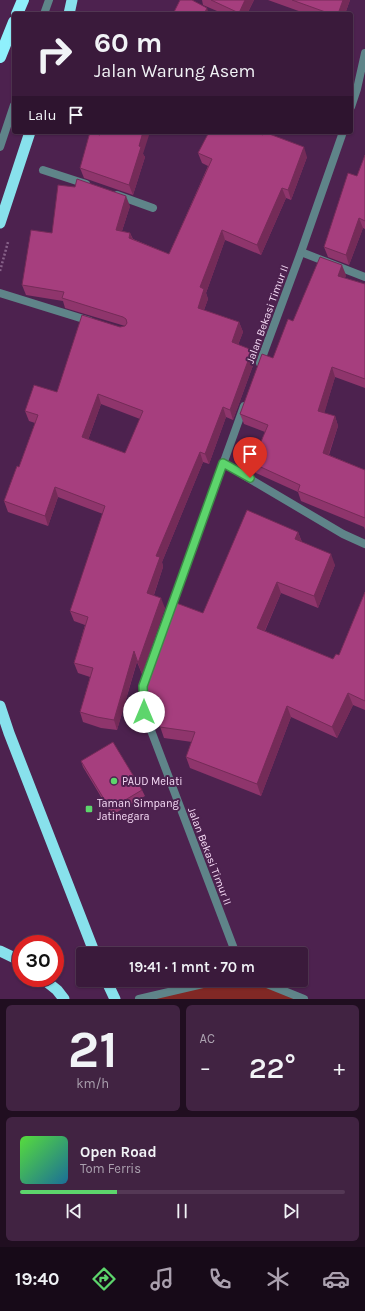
<!DOCTYPE html>
<html lang="id">
<head>
<meta charset="utf-8">
<style>
	:root { --surface:#3a1a3b; --page:#412342; --text:#f1f3f6; --muted:#aba1af; --line:#543855; --accent:#5dd56c }
	body { margin:0; font-family:Karla,sans-serif; background:var(--page); color:var(--text); height:100vh; display:flex; flex-direction:column; font-size:15px; white-space:nowrap }
	* { box-sizing:border-box; margin:0 }
	p { font-size:13px; color:var(--muted) }
	.icon { flex:none; width:22px; height:22px; fill:none; stroke:currentColor; stroke-width:2; stroke-linecap:round; stroke-linejoin:round }
	.map { position:relative; height:999px; overflow:hidden }
	.drawer { display:flex; flex-direction:column; gap:6px; padding:6px; background:#200e20; flex:1 }
	.drawer>* { flex:none }
	.guide { position:absolute; left:12px; top:12px; width:341px; height:122px; border-radius:4px; box-shadow:0 1px 3px #0004,0 0 0 1px var(--line); background:#3a1a3b; color:var(--text); overflow:hidden }
	.speed { position:absolute; left:12px; top:935px; display:flex; gap:8px; font-size:20px; font-weight:700; text-align:center }
	.speed>* { display:grid; place-content:center; width:52px; height:52px; border-radius:50%; background:var(--surface); box-shadow:0 1px 3px #0004,0 0 0 1px var(--line); line-height:1 }
	.speed .limit { border:6px solid #d22; background:#fff; color:#111 }
	.pin { position:absolute; display:grid; place-items:center; width:34px; height:34px; color:#fff; margin:-41px -17px; border-radius:50% 50% 50% 0; rotate:-45deg; box-shadow:0 0 4px #0007 }
	.pin .icon { rotate:45deg }
	.me { position:absolute; width:44px; margin:-22px; rotate:0deg; stroke-linejoin:round; filter:drop-shadow(0 0 3px #0008) }
	.turn { display:flex; align-items:center; gap:14px; height:84px; padding:0 16px; font-size:18px }
	.turn .icon { width:52px; height:52px; stroke-width:2.5 }
	.turn b { display:block; font-size:28px; line-height:34px }
	.then { display:flex; align-items:center; height:38px; padding:0 16px; background:#0003; gap:8px; font-size:15px }
	.big { font-size:30px; font-weight:600; line-height:1.1 }
	.drawer .card { flex:1; display:flex; flex-direction:column; justify-content:center; gap:6px; min-width:0; padding:0 14px; border-radius:6px; background:var(--page) }
	.drawer .dial { align-items:center; gap:0 }
	.dial b { font-size:52px; line-height:1 }
	.song { display:flex; align-items:center; gap:12px }
	.cover { width:48px; height:48px; border-radius:6px; background:linear-gradient(135deg,hsl(110 70% 55%),hsl(200 70% 35%)) }
	.played { height:4px; border-radius:2px; background:linear-gradient(90deg,var(--accent) 30%,var(--line) 30%) }
	.keys { display:flex; justify-content:space-around; direction:ltr }
	.heat { display:flex; justify-content:space-between; align-items:center; font-size:22px; direction:ltr }
	.drawer .tiles { flex:1; display:grid; gap:6px; grid-template-columns:1fr 1fr }
	.card:last-child { grid-column:span 2 }
	.trip { position:absolute; left:76px; top:947px; width:232px; height:40px; border-radius:4px; background:var(--surface); box-shadow:0 1px 3px #0004,0 0 0 1px var(--line); font-weight:600; line-height:40px; text-align:center }
	.tab-bar { display:flex; height:64px; justify-content:space-around; align-items:center; background:#170a18; color:var(--muted) }
	.tab-bar .icon { width:28px; height:28px }
	.tab-bar .selected { color:var(--accent) }
	.tab-bar b { font-size:18px; color:var(--text) }
	.map>svg:first-child { display:block }
	.green { fill:#812825 }
	.lines { fill:none; stroke-linecap:round; stroke-linejoin:round }
	.path { stroke:#876289; stroke-width:2.5; stroke-dasharray:2 2; stroke-linecap:butt }
	.service { stroke:#5f8489; stroke-width:8 }
	.minor { stroke:#5f8489; stroke-width:8 }
	.trunk { stroke:#88e1ec; stroke-width:11 }
	.motorway { stroke:#8ff0fc; stroke-width:12 }
	.wall { fill:#8f356c; fill-rule:evenodd }
	.shaded-wall { fill:#742b58 }
	.building { fill:#a63e7e; stroke:#742b58; fill-rule:evenodd }
	.route-casing { stroke:#3c8a46; stroke-width:10 }
	.route { stroke:#5dd56c; stroke-width:7 }
	.poi-dot { fill:#5dd56c; stroke:#4d224f; stroke-width:1.5 }
	.labels { text-anchor:middle; stroke-width:4; stroke-linejoin:round; paint-order:stroke }
	.street-label { font-size:11px; fill:#f6dbf6; stroke:#4d224f }
	.poi-label { font-size:11px; fill:#f6dbf6; stroke:#4d224f; text-anchor:start }
</style>
</head>
<body>
<div class="map">
<svg width="365" height="999" viewBox="0 0 365 999">
	<rect width="100%" height="100%" fill="#4d224f"/>
	<path class="green" d="M 220,980 L 257,980 L 304,999 L 139,999 Z"/>
	<g class="lines">
		<path class="path" d="M 0,271 L 8,242"/>
		<path class="service" d="M 44,14 L 49,0
			M 0,147 L 14,105
			M 139,999 L 220,980"/>
		<path class="minor" d="M 351,107 L 357,89 L 365,53
			M 43,170 L 86,184
			M 117,195 L 153,208
			M 301,252 L 365,277
			M 0,293 L 90,321
			M 260,363 L 301,252 L 343,132
			M 223,463 L 343,534 L 365,544
			M 170,611 L 244,406
			M 148,673 L 143,686 L 144,712 L 236,954
			M 257,980 L 304,999"/>
		<path class="trunk" d="M 69,14 L 72,0
			M 0,223 L 30,132
			M 0,706 L 9,733 L 95,954
			M 0,951 L 21,961
			M 42,978 L 57,990 L 64,999
			M 106,980 L 115,999"/>
		<path class="motorway" d="M 17,14 L 23,0
			M 0,57 L 14,22"/>
	</g>
	<path class="wall" d="M 202,0 L 254,0 L 247,14 L 224,14 L 203,5 Z
		M 268,0 L 350,0 L 345,14 L 307,14 Z
		M 198,153 L 307,157 L 291,200 L 286,198 L 261,255 L 225,240 L 206,293 L 208,299 L 204,310 L 239,322 L 243,332 L 238,345 L 255,360 L 233,420 L 226,417 L 209,464 L 203,462 L 162,562 L 163,567 L 154,595 L 165,608 L 142,674 L 137,662 L 117,730 L 101,728 L 83,722 L 80,712 L 90,677 L 78,673 L 74,663 L 85,625 L 74,621 L 70,611 L 103,514 L 58,497 L 48,526 L 8,512 L 4,501 L 19,467 L 35,423 L 29,421 L 25,411 L 57,392 L 120,327 L 125,326 L 65,308 L 63,301 L 26,295 L 22,285 L 52,233 L 130,206 L 122,231 L 130,233 L 133,239 L 169,254 L 208,166 L 202,163 ZM 101,404 L 140,419 L 125,453 L 88,440 Z
		M 143,154 L 145,157 L 133,195 L 84,178 L 80,168 Z
		M 365,155 L 365,229 L 363,228 L 349,265 L 328,257 L 324,247 L 357,176 Z
		M 346,275 L 345,278 L 365,284 L 365,388 L 335,377 L 324,413 L 335,416 L 338,426 L 329,455 L 365,470 L 365,530 L 364,527 L 301,501 L 298,492 L 256,473 L 252,463 L 265,432 L 244,424 L 240,414 L 273,358 L 293,321 Z
		M 298,532 L 302,542 L 335,565 L 318,608 L 281,593 L 265,631 L 333,659 L 339,655 L 365,592 L 365,710 L 353,705 L 337,738 L 291,717 L 261,796 L 190,768 L 186,757 L 192,742 L 164,738 L 145,683 L 203,613 Z
		M 81,761 L 142,790 L 145,796 L 112,815 L 83,767 Z"/>
	<path class="shaded-wall" d="M 245,0 L 254,0 L 247,14 L 240,14 L 239,13 Z
		M 343,0 L 350,0 L 345,14 L 338,14 Z
		M 207,8 L 209,14 L 204,14 Z
		M 143,132 L 150,132 L 143,154 L 145,157 L 133,195 L 129,185 Z
		M 304,147 L 307,157 L 291,200 L 288,190 Z
		M 282,188 L 286,198 L 261,255 L 257,245 Z
		M 126,196 L 130,206 L 119,240 L 116,230 Z
		M 359,218 L 363,228 L 349,265 L 346,255 Z
		M 222,230 L 225,240 L 206,293 L 208,299 L 201,318 L 198,308 L 200,287 Z
		M 130,233 L 134,243 L 129,238 Z
		M 342,265 L 346,275 L 342,286 L 338,276 Z
		M 239,322 L 243,332 L 235,352 L 232,342 Z
		M 252,350 L 255,360 L 233,420 L 230,410 Z
		M 332,367 L 335,377 L 322,421 L 318,411 Z
		M 98,394 L 101,404 L 85,448 L 82,437 Z
		M 223,407 L 226,417 L 209,464 L 205,454 Z
		M 335,416 L 338,426 L 326,462 L 323,453 Z
		M 200,452 L 203,462 L 162,562 L 163,567 L 151,603 L 147,593 L 156,556 Z
		M 55,487 L 58,497 L 48,526 L 45,516 Z
		M 298,532 L 302,543 L 295,539 Z
		M 331,554 L 335,565 L 318,608 L 314,596 Z
		M 277,582 L 281,593 L 261,639 L 257,628 Z
		M 161,598 L 165,608 L 142,674 L 138,663 Z
		M 134,651 L 137,661 L 117,730 L 114,720 Z
		M 348,693 L 353,705 L 337,738 L 332,727 Z
		M 287,706 L 291,717 L 261,796 L 257,784 Z"/>
	<path class="building" d="M 180,0 L 192,0 L 207,8 L 204,14 L 173,14 Z
		M 211,0 L 245,0 L 239,13 Z
		M 292,0 L 343,0 L 338,14 L 331,14 Z
		M 90,132 L 100,135 L 100,132 L 143,132 L 139,146 L 141,147 L 129,185 L 80,168 Z
		M 209,132 L 257,132 L 263,135 L 264,132 L 304,147 L 288,190 L 282,188 L 257,245 L 222,230 L 200,287 L 204,289 L 198,308 L 239,322 L 232,342 L 252,350 L 230,410 L 223,407 L 205,454 L 200,452 L 156,556 L 160,557 L 147,593 L 161,598 L 138,663 L 134,651 L 114,720 L 97,717 L 80,712 L 93,668 L 74,663 L 88,617 L 70,611 L 105,506 L 55,487 L 45,516 L 4,501 L 17,466 L 19,467 L 38,415 L 25,411 L 34,385 L 57,392 L 82,315 L 120,327 L 125,326 L 127,323 L 126,319 L 123,317 L 62,298 L 64,292 L 22,285 L 31,230 L 52,233 L 58,185 L 75,187 L 77,179 L 126,196 L 116,230 L 130,233 L 129,238 L 169,254 L 212,159 L 198,153 ZM 98,394 L 143,411 L 125,453 L 82,437 Z
		M 365,155 L 365,221 L 359,218 L 346,255 L 324,247 L 348,173 L 357,176 Z
		M 320,257 L 342,265 L 338,276 L 365,284 L 365,379 L 332,367 L 318,411 L 335,416 L 323,453 L 365,470 L 365,518 L 298,491 L 300,485 L 252,463 L 268,425 L 240,414 L 262,354 L 273,358 L 288,319 L 293,321 Z
		M 247,510 L 298,532 L 295,539 L 331,554 L 314,596 L 277,582 L 257,628 L 333,659 L 336,654 L 339,655 L 365,592 L 365,701 L 348,693 L 332,727 L 287,706 L 257,784 L 186,757 L 195,732 L 160,727 L 145,683 L 144,676 L 171,601 L 203,613 Z
		M 113,742 L 142,790 L 110,809 L 81,761 Z"/>
	<g class="lines">
		<g class="route-casing">
			<path id="route" d="M 144,712 L 143,686 L 223,463 L 250,478"/>
		</g>
		<use href="#route" class="route"/>
	</g>
	<g class="poi-dot">
		<circle cx="114" cy="781" r="4"/>
		<rect x="85" y="805" width="8" height="8" rx="2"/>
	</g>
	<g class="labels">
		<g class="street-label">
			<text transform="translate(267 314) rotate(-70)" y="4">Jalan Bekasi Timur II</text>
			<text transform="translate(210 856) rotate(69)" y="4">Jalan Bekasi Timur II</text>
		</g>
		<g class="poi-label">
			<text x="122" y="785">PAUD Melati</text>
			<text x="97" y="807">Taman Simpang<tspan x="97" dy="13">Jatinegara</tspan></text>
		</g>
	</g>
</svg>
<div class="speed"><div class="limit">30</div></div>
<div class="pin" style="left:250px;top:478px;background:#d93025"><svg class="icon" aria-label="arrive" viewBox="0 0 24 24"><path d="M6 21V4h12l-3 4 3 4H6"/></svg></div>
<svg class="me" style="left:144px;top:712px" viewBox="-20 -20 40 40"><circle r="19" fill="#fff"/><path d="M0-13L10 11 0 6-10 11z" fill="#5dd56c"/></svg>
<div class="trip">19:41 · 1 mnt · 70 m</div>
<div class="guide">
<div class="turn"><svg class="icon" aria-label="right" viewBox="0 0 24 24"><path d="M7 20v-9h11M14 6l5 5-5 5"/></svg><div><b>60 m</b>Jalan Warung Asem</div></div>
<div class="then">Lalu<svg class="icon" aria-label="arrive" viewBox="0 0 24 24"><path d="M6 21V4h12l-3 4 3 4H6"/></svg></div>
</div>
</div>
<section class="drawer">
<div class="tiles">
<div class="card dial"><b>21</b><p>km/h</p></div>
<div class="card"><p>AC</p>
<div class="heat"><a>−</a><b class="big">22°</b><a>+</a></div>
</div>
<div class="card">
<div class="song"><i class="cover"></i><div><b>Open Road</b><p>Tom Ferris</p></div></div>
<div class="played"></div>
<div class="keys"><svg class="icon" aria-label="previous" viewBox="0 0 24 24"><path d="M18 5L8 12l10 7zM5 5v14"/></svg><svg class="icon" aria-label="pause" viewBox="0 0 24 24"><path d="M8 5v14M16 5v14"/></svg><svg class="icon" aria-label="next" viewBox="0 0 24 24"><path d="M6 5l10 7-10 7zM19 5v14"/></svg></div>
</div>
</div>
</section>
<nav class="tab-bar">
<b>19:40</b>
<svg class="icon selected" aria-label="directions" viewBox="0 0 24 24"><path d="M12 3l9 9-9 9-9-9zM9 14v-3h6M13 9l2 2-2 2"/></svg>
<svg class="icon" aria-label="music" viewBox="0 0 24 24"><path d="M9 18V5l10-2v13"/><circle cx="6" cy="18" r="3"/><circle cx="16" cy="16" r="3"/></svg>
<svg class="icon" aria-label="phone" viewBox="0 0 24 24"><path d="M5 4h4l2 5-3 2q2 4 5 5l2-3 5 2v4C11 20 4 13 5 4z"/></svg>
<svg class="icon" aria-label="climate" viewBox="0 0 24 24"><path d="M12 3v18M4 7l16 10M4 17L20 7"/></svg>
<svg class="icon" aria-label="car" viewBox="0 0 24 24"><path d="M5 17H2v-5l4-1 3-4h7l3 4 3 1v5h-3M9 17h6M6 11h13"/><circle cx="7" cy="17" r="2"/><circle cx="17" cy="17" r="2"/></svg>
</nav>
</body>
</html>
